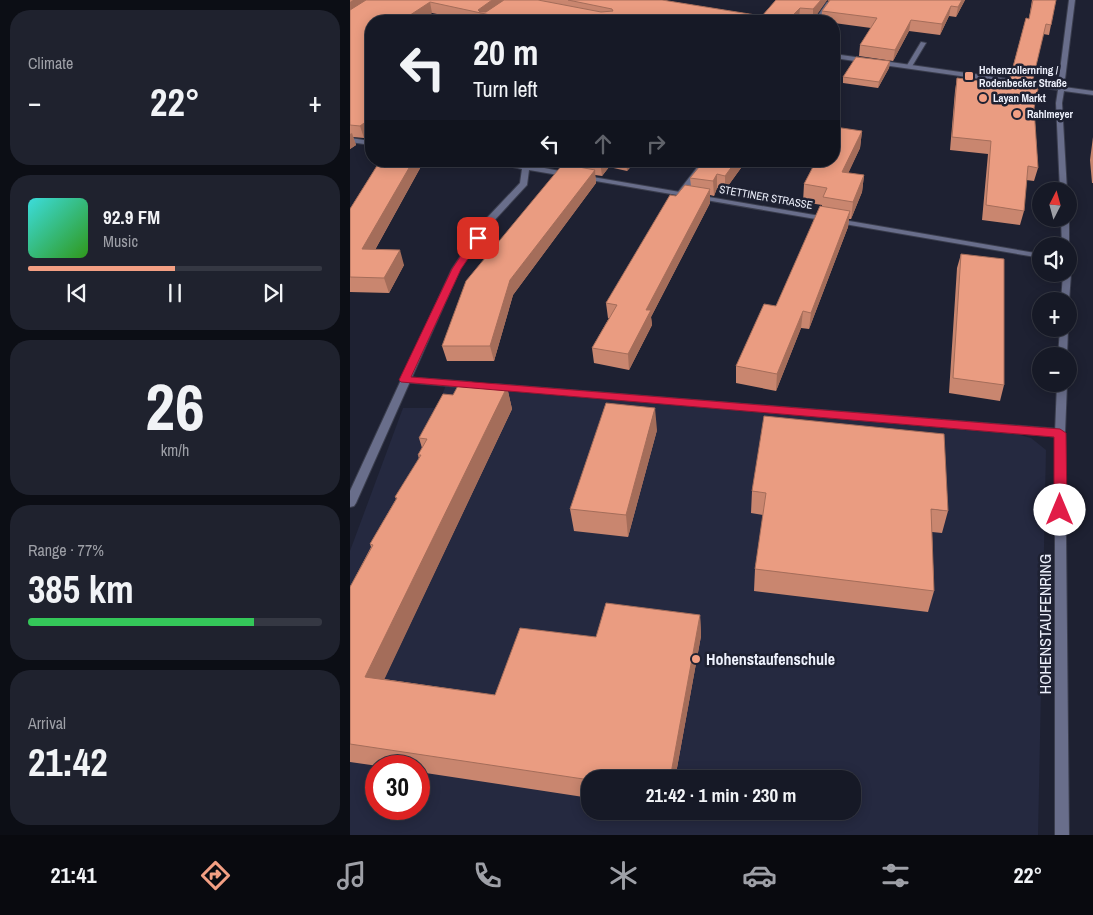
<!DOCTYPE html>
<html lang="en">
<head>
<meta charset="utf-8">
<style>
	:root { --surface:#161926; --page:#1f222e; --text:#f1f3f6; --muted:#9ea0a7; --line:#353843; --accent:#f39f83 }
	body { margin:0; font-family:"Archivo Narrow",sans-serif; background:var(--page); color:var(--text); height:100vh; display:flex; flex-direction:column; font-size:19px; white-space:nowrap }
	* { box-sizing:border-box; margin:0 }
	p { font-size:16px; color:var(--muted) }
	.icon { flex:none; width:28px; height:28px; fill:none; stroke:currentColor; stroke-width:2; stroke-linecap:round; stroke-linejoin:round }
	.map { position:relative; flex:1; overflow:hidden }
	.panel { display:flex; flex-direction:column; gap:10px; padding:10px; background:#0c0e15; width:350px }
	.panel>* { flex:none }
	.banner { position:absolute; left:15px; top:15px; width:475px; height:152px; border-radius:20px; box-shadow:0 2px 12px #0003,0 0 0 1px var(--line); background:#161926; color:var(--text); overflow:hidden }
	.needle { width:32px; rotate:6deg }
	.tools { position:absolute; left:682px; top:182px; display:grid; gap:10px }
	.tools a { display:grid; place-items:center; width:45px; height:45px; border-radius:50%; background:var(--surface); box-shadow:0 2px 12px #0003,0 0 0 1px var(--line); font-size:25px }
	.speed { position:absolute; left:15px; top:755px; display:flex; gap:10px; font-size:25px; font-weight:700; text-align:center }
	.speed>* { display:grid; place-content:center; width:65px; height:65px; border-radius:50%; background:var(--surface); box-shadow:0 2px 12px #0003,0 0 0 1px var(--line); line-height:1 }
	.speed .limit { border:8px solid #d22; background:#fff; color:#111 }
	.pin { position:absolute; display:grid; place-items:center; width:42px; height:42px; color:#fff; margin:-21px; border-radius:10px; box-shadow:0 2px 8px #0006 }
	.me { position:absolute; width:55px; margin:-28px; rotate:0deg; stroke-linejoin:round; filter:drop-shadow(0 0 4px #0008) }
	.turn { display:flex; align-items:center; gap:18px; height:105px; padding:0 25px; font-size:22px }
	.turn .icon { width:65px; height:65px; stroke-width:2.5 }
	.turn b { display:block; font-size:35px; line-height:42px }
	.lanes { display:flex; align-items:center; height:48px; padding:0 25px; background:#0003; justify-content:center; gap:25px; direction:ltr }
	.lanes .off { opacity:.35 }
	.big { font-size:38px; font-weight:700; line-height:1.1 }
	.panel .widget { flex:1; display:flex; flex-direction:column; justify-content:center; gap:8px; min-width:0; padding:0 18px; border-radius:20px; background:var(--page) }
	.panel .dial { align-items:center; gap:0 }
	.dial b { font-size:65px; line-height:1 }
	.song { display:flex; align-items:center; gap:15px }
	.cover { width:60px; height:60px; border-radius:8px; background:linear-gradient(135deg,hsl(180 70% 55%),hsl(110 70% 35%)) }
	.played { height:5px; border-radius:2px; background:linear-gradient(90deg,var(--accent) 50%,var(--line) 50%) }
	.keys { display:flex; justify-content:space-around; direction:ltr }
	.heat { display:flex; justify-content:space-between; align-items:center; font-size:28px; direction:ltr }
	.charge { height:8px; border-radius:4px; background:linear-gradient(90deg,#34c759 77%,var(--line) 0) }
	.trip { position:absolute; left:231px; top:770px; width:280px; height:50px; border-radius:20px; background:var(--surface); box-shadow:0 2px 12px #0003,0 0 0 1px var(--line); font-weight:700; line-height:50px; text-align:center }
	.menu { display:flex; height:80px; justify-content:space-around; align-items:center; background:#090a0f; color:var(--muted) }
	.menu .icon { width:35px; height:35px }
	.menu .active { color:var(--accent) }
	.menu b { font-size:22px; color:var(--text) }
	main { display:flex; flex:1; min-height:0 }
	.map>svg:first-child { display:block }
	.built { fill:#252940; fill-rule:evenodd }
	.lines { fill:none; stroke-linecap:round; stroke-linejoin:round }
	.lane-casing { stroke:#3b3e4e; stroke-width:2 }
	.street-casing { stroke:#3b3e4e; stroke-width:2 }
	.lane { fill:#696e8b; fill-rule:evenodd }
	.street { fill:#696e8b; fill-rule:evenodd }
	.wall { fill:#c9866f }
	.shaded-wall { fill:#a46d5a }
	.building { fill:#ea9c81; stroke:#a46d5a }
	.route { fill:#e11d48; stroke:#92132f }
	.poi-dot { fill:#f39f83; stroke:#1e2132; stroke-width:2 }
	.labels { text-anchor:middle; stroke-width:5; stroke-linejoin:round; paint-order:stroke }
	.far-poi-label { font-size:11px; font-weight:bold; fill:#edf0fc; stroke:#1e2132; text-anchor:start }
	.far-street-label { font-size:11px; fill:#edf0fc; stroke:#1e2132 }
	.near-street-label { font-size:16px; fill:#edf0fc; stroke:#1e2132 }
	.near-poi-label { font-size:16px; font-weight:bold; fill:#edf0fc; stroke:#1e2132; text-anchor:start }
</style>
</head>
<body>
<main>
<section class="panel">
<div class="widget"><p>Climate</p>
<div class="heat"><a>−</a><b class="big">22°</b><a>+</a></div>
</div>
<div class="widget">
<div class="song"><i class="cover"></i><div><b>92.9 FM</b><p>Music</p></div></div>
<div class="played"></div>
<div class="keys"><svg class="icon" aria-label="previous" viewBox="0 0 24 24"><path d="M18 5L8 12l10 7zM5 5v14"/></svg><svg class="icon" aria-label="pause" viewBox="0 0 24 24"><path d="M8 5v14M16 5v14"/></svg><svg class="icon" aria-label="next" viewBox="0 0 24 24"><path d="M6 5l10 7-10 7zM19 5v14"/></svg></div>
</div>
<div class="widget dial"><b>26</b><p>km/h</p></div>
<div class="widget"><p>Range · 77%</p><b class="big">385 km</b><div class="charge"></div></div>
<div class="widget"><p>Arrival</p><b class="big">21:42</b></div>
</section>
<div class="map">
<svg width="743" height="835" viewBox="0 0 743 835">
	<rect width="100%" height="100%" fill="#1e2132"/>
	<path class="built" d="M 96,385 L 659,432 L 681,438 L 696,450 L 688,835 L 0,835 L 0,551 L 53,408 L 87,408 ZM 26,766 L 69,766 L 69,809 L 26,809 ZM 240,779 L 502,779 L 502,811 L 240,811 Z"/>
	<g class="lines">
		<g class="lane-casing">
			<path id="lane" d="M 477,2 L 482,3 L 469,21 L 464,21 Z
				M 571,42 L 576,43 L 561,68 L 557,68 L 556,67 Z
				M 352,161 L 359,161 L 334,196 L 328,196 L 328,192 Z
				M 55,377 L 121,382 L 126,385 L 121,388 L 52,382 L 50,380 Z
				M 145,384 L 710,429 L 715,433 L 710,437 L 142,389 L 140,387 Z"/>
		</g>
		<g class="street-casing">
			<path id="street" d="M 719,0 L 725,0 L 714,87 L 743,91 L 743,95 L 714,91 L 712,103 L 717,191 L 710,191 L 706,103 L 708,90 L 484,58 L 484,54 L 708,86 Z
				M 0,138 L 21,141 L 21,145 L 0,142 Z
				M 135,161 C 164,161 192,168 220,173 L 224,175 L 220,177 L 179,170 L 177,185 L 141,224 L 110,269 L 6,503 L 4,506 L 0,507 L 0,491 L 102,269 L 135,220 L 170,183 L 172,169 Z
				M 231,175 L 691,254 L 691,258 L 234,179 L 231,179 Z
				M 711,219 L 719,219 L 719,248 L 719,246 L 712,246 Z
				M 719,272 L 721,274 L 719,301 L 711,301 L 713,274 L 719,274 Z
				M 710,329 L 718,329 L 717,356 L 708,356 Z
				M 707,384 L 717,384 L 715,433 L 719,835 L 705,835 L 705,433 Z"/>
		</g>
		<use href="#lane" class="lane"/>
		<use href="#street" class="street"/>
	</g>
	<path class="wall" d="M 0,0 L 312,0 L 412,16 L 426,0 L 615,0 L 606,17 L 599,16 L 590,35 L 559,31 L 543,61 L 509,56 L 510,45 L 521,28 L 484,23 L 484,21 L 471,21 L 472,11 L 479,1 L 477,0 L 463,20 L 449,18 L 446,21 L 122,21 L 82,13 L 69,21 L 21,21 L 14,138 L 3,137 L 6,145 L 0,149 Z
		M 682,0 L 706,0 L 699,35 L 693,34 L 681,88 L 684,108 L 688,168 L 684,181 L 676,180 L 674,211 L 670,225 L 632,220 L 638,154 L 600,150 L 605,91 L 607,78 L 658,85 L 676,18 L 679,19 Z
		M 540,61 L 539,68 L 528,88 L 493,83 L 493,77 Z
		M 512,131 L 510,148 L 498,173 L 514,175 L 512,192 L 501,219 L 499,219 L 498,227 L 459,329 L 451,328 L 426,391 L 386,383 L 386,366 L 426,306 L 472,206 L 472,205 L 453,202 L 454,184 Z
		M 743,137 L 743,183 L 742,183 L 740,160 Z
		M 30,161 L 74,161 L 25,250 L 54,265 L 39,293 L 0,292 L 0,209 Z
		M 220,161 L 286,161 L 277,171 L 259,167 L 252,176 L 245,175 L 246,183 L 163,295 L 144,361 L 97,361 L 92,346 L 220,165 Z
		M 396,161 L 375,190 L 367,188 L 364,196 L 360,195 L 360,203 L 301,317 L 302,325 L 279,370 L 244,363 L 242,348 L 259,318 L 258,318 L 256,303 L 326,196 L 341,186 L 340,178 Z
		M 611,254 L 654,385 L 650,401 L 599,393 L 607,268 Z
		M 157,387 L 162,409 L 34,679 L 145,695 L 246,637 L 350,615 L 351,636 L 325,779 L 240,779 L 240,798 L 69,772 L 69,766 L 28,766 L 0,762 L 0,587 L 21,547 L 20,544 L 46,499 L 45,497 L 69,459 L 68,455 L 72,448 L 69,438 L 103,395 Z
		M 307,430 L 278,537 L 224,531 L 220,509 Z
		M 402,491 L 598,511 L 592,533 L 582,532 L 584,591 L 578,612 L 404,591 L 405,569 L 413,515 L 401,513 Z"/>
	<path class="shaded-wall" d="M 3,0 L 23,0 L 0,14 L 0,2 Z
		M 142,0 L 153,0 L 153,3 L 138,15 L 129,13 L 128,10 Z
		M 471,0 L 477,0 L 463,20 L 463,9 Z
		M 612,0 L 615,0 L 606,17 L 608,7 Z
		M 80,2 L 82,13 L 69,21 L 51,21 Z
		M 601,6 L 599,16 L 590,35 L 592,24 Z
		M 450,8 L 449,18 L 446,21 L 437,21 Z
		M 561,20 L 559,31 L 543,61 L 545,50 Z
		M 21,41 L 21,54 L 15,45 Z
		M 540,61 L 539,68 L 528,88 L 529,82 Z
		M 21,118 L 21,132 L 14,138 L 10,126 Z
		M 512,131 L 510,148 L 491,189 L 492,172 Z
		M 2,133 L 6,145 L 0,149 L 0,134 Z
		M 63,161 L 74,161 L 17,264 L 12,249 Z
		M 250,161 L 258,161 L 259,167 L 252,176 Z
		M 276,161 L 286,161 L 277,171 Z
		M 386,161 L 396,161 L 375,190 L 375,176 Z
		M 245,170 L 246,183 L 163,295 L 144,361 L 140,346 L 160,280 Z
		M 367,174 L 367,188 L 364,196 L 363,181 Z
		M 514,175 L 512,192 L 501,219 L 503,202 Z
		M 360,189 L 360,203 L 301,317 L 302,325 L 279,370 L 278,354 L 296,310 Z
		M 500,211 L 498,227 L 459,329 L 461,313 Z
		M 50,250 L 54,265 L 39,293 L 34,278 Z
		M 453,311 L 451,328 L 426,391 L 427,374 Z
		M 157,387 L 162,409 L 26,697 L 15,677 Z
		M 305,408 L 307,430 L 278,537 L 276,515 Z
		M 350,615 L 351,636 L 325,779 L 320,779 Z"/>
	<path class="building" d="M 16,0 L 142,0 L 128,10 L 130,12 L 136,12 L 154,0 L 188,0 L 251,12 L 263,11 L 262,9 L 218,0 L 312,0 L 412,16 L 426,0 L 471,0 L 463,9 L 450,8 L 437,21 L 179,21 L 154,18 L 80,2 L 51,21 L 21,21 L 21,41 L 15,45 L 21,46 L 21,118 L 10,126 L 0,125 L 0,10 Z
		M 480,0 L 612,0 L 608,7 L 601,6 L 592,24 L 561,20 L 545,50 L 510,45 L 527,18 L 472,11 Z
		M 683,0 L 706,0 L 701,25 L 696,24 L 685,70 L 663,67 L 676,18 L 679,19 Z
		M 506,57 L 540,61 L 529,82 L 493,77 Z
		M 661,72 L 684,75 L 681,88 L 688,89 L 684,108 L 688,168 L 678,166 L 674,211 L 636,205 L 641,141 L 602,137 L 607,78 L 658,85 Z
		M 485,127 L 512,131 L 492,172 L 514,175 L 503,202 L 473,197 L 477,188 L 454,184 L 466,161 L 484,161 L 484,130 Z
		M 30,161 L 63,161 L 12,249 L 50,250 L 34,278 L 0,277 L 0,209 Z
		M 354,161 L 386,161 L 375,176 L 367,174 L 363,181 L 340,178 Z
		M 213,164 L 245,170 L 160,280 L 140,346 L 92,346 L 116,281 Z
		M 335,185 L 360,189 L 296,310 L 301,310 L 278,354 L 242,348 L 267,305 L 256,303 L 320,195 L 326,196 Z
		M 470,206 L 500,211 L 461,313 L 453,311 L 427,374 L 386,366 L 414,304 L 426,306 Z
		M 611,254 L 654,259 L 654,385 L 603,378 Z
		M 110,382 L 157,387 L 15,677 L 145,695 L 170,628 L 246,637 L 256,603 L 350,615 L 320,779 L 240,779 L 240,780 L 0,744 L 0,587 L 23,545 L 20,544 L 47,498 L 45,497 L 71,455 L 68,455 L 77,439 L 69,438 L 93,394 L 103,395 Z
		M 256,403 L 305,408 L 276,515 L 220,509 Z
		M 414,416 L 594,434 L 598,511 L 581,509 L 584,591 L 405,569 L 416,493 L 402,491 Z"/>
	<path class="route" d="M 128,235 L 132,238 L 111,269 L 61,377 L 710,429 L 716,433 L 717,510 L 715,513 L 706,513 L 704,510 L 704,437 L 51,382 L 49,380 L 102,269 L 124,236 Z"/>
	<g class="poi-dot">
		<rect x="614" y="71" width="10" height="10" rx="2.5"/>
		<circle cx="633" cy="98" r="5"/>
		<circle cx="667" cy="114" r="5"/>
		<circle cx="346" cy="659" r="5"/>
	</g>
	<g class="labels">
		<g class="far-poi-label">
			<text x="629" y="74">Hohenzollernring /<tspan x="629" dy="13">Rodenbecker Straße</tspan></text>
			<text x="643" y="102">Layan Markt</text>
			<text x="677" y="118">Rahlmeyer</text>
		</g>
		<g class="far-street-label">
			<text transform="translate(416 197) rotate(10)" y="4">STETTINER STRASSE</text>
		</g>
		<g class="near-street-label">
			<text transform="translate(695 624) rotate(-90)" y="6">HOHENSTAUFENRING</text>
		</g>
		<g class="near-poi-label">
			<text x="356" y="665">Hohenstaufenschule</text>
		</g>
	</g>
</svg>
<div class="tools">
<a><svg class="needle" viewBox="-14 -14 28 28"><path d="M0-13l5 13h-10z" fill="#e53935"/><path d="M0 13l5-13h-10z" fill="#9ea0a7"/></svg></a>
<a><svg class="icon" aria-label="sound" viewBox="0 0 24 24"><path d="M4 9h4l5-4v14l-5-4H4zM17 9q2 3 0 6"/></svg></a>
<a>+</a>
<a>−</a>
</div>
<div class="speed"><div class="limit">30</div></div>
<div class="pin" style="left:128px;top:238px;background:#d93025"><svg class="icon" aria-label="arrive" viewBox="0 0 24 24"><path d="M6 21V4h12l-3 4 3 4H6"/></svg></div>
<svg class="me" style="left:710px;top:510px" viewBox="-20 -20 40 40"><circle r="19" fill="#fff"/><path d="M0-13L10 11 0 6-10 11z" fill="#e11d48"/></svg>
<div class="trip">21:42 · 1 min · 230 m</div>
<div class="banner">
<div class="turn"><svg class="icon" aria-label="left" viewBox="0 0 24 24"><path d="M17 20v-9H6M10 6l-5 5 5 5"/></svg><div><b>20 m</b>Turn left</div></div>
<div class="lanes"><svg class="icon" aria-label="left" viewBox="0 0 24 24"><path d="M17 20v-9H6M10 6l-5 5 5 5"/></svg><svg class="icon off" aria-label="ahead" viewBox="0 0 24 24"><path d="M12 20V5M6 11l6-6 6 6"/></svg><svg class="icon off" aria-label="right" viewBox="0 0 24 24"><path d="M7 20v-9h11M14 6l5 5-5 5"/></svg></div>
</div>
</div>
</main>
<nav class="menu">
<b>21:41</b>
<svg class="icon active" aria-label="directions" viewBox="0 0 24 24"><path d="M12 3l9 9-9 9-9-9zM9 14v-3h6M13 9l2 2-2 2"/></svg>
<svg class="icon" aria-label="music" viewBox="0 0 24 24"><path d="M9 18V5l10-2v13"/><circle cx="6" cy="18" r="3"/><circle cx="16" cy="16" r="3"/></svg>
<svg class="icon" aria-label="phone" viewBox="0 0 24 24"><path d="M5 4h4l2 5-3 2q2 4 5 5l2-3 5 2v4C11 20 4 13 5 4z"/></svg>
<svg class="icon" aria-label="climate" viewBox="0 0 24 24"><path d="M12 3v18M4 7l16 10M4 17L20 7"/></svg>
<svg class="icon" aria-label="car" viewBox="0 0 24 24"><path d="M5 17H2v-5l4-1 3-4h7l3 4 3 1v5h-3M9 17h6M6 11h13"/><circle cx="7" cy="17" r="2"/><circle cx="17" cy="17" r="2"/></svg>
<svg class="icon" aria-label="filters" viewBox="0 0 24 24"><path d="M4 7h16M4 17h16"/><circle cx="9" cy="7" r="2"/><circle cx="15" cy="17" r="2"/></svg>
<b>22°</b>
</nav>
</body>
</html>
